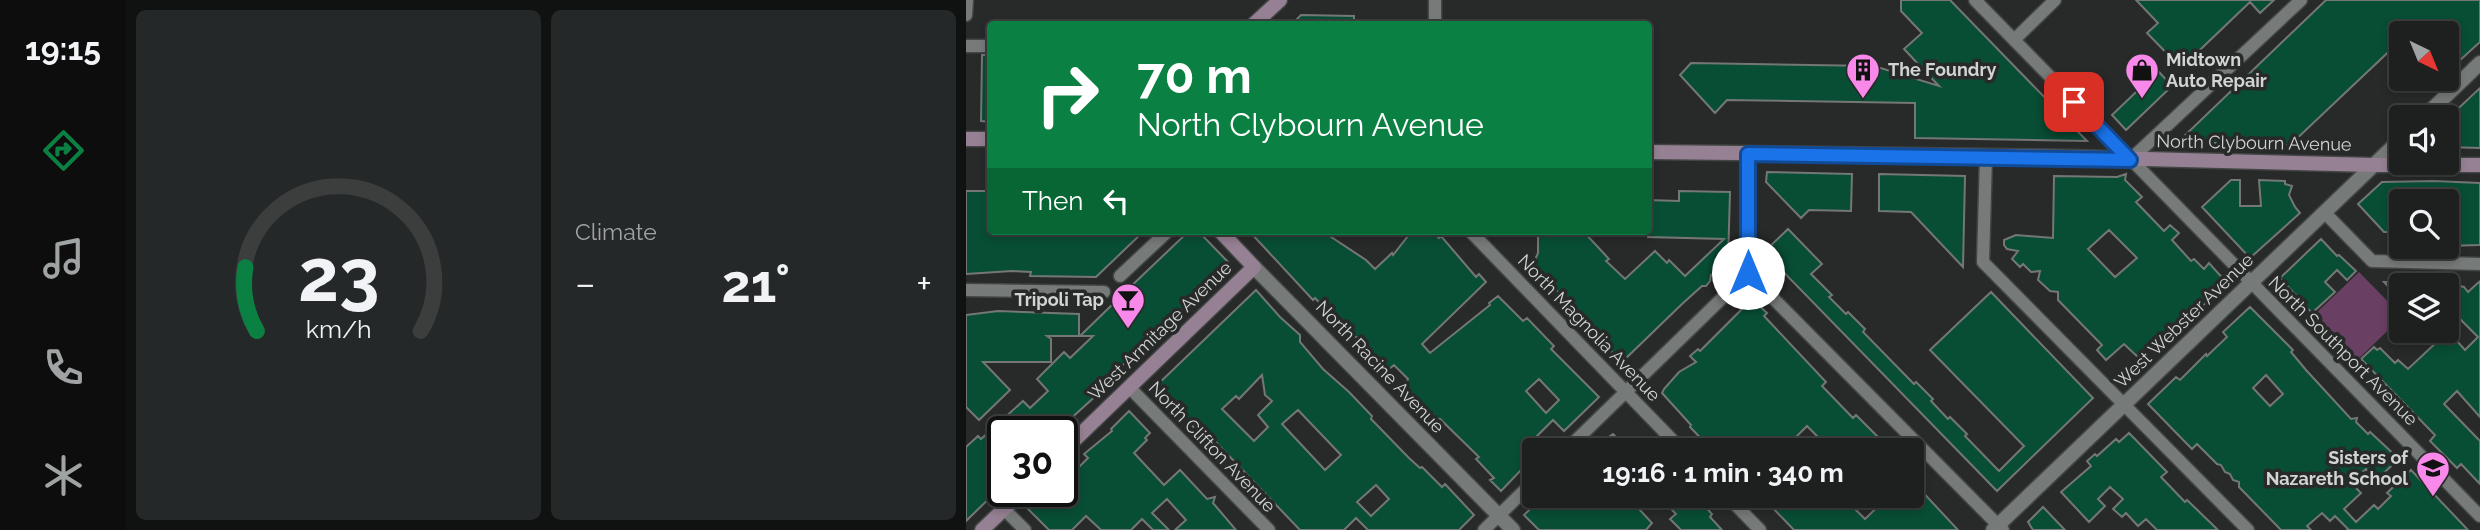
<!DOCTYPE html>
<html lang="en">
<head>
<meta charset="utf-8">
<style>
	:root { --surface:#1d201f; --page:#252828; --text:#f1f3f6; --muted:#a0a3a4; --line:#3b3e3d; --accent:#0b8043 }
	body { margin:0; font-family:Raleway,sans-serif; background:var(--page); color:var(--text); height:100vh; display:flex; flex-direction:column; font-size:26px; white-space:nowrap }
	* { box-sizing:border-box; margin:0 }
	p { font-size:23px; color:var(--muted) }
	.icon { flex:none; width:38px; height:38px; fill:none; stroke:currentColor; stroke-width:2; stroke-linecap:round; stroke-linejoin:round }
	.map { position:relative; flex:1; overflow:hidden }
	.panel { display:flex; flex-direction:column; gap:10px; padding:10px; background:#101211; width:840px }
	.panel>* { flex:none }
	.guide { position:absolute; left:21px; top:21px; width:665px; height:214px; border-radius:7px; box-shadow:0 4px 10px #0003,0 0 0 2px var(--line); background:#0b8043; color:#fff; overflow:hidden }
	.needle { width:46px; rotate:137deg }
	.buttons { position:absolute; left:1423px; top:21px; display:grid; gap:14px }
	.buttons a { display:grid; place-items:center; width:70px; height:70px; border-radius:7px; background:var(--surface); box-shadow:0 4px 10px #0003,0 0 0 2px var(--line); font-size:35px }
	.speed { position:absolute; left:21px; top:416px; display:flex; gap:14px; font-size:35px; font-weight:700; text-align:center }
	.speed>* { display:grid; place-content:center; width:91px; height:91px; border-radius:50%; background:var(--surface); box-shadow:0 4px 10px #0003,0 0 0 2px var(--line); line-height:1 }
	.speed .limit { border:4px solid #111; border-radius:10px; background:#fff; color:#111 }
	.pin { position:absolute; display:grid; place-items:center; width:60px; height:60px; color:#fff; margin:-30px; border-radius:14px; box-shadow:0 4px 10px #0006 }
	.me { position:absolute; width:77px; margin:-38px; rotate:0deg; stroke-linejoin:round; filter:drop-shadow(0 0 5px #0008) }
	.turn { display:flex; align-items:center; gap:24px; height:147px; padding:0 35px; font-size:32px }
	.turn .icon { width:91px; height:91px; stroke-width:2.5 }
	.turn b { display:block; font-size:49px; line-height:60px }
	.then { display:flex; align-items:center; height:66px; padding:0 35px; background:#0003; gap:14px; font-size:26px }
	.big { font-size:52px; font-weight:700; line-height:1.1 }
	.panel .tile { flex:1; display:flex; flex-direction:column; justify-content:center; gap:10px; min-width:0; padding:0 24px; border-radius:10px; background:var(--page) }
	.panel .dial { align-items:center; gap:0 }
	.dial svg { height:182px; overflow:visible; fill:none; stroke:var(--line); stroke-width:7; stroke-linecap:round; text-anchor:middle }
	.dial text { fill:var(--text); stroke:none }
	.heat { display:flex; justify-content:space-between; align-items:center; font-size:38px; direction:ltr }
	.panel .tiles { flex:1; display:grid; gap:10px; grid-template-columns:repeat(2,1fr) }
	.trip { position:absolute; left:556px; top:438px; width:402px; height:70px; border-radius:7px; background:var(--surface); box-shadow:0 4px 10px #0003,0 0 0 2px var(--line); font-weight:700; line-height:70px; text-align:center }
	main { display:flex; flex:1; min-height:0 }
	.tab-bar { display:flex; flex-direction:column; width:126px; justify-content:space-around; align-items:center; background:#0c0d0c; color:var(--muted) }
	.tab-bar .icon { width:49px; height:49px }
	.tab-bar .current { color:var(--accent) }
	.tab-bar b { font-size:32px; color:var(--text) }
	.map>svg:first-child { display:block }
	.green { fill:#6a3f64 }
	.building { fill:#084e35; stroke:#747776; stroke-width:2; fill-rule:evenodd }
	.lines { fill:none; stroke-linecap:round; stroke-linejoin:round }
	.minor-casing { stroke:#424544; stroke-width:15 }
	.tertiary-casing { stroke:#424544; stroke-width:17 }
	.secondary-casing { stroke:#424544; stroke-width:17 }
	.minor { stroke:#767a78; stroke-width:12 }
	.tertiary { stroke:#767a78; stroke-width:14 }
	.secondary { stroke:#968093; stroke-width:14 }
	.route-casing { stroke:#114b97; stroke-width:18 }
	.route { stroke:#1a73e8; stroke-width:12 }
	.labels { text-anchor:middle; stroke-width:7; stroke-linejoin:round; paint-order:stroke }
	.poi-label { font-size:18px; font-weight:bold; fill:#d2d4d3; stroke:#272a29; text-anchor:start }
	.street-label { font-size:18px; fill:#d2d4d3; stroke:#272a29 }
</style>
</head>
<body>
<main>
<nav class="tab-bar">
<b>19:15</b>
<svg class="icon current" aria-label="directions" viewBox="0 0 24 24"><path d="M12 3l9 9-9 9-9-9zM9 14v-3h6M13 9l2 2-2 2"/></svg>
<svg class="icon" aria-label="music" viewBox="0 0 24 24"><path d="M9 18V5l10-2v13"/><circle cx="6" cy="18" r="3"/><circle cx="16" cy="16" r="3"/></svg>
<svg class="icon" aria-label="phone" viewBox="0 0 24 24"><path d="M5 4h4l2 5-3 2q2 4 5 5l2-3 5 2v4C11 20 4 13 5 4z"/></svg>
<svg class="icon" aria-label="climate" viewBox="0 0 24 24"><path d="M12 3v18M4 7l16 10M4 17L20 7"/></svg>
</nav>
<section class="panel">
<div class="tiles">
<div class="tile dial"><svg viewBox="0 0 100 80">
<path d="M14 69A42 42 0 1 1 86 69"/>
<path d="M14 69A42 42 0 0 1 9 41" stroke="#0b8043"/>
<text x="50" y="56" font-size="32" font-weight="700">23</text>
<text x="50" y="72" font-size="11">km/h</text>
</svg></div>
<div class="tile"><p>Climate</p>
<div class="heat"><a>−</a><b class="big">21°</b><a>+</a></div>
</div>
</div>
</section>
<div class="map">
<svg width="1514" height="530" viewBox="0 0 1514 530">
	<rect width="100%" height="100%" fill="#272a29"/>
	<path class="green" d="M 1393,272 L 1435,315 L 1435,318 L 1388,363 L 1345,318 Z"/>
	<path class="building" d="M 935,0 L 984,0 L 1121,141 L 949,138 L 949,103 L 761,100 L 749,113 L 714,75 L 725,63 L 908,66 L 973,86 L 938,49 L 956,33 L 935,11 Z
		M 1170,0 L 1308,0 L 1294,13 L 1284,2 L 1215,68 L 1181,33 L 1192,23 Z
		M 1360,0 L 1514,0 L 1514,42 L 1480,73 L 1480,33 L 1452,33 L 1447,28 L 1442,33 L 1435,33 L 1435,40 L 1324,145 L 1212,142 Z
		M 335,15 L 388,16 L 388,24 L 326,24 Z
		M 16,55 L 24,55 L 24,122 L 15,121 Z
		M 1192,71 L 1206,86 L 1160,130 L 1146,115 Z
		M 1514,88 L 1514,148 L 1480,147 L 1480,120 Z
		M 801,172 L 886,174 L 885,211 L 843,210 L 835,218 L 800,182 Z
		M 913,174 L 999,176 L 997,267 L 945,212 L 913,211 Z
		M 1160,174 L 1159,180 L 1176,197 L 1170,202 L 1198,231 L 1204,225 L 1213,233 L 1206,240 L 1225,261 L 1228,259 L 1238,269 L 1243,263 L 1261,283 L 1213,328 L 1208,323 L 1174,359 L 1158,344 L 1140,360 L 1131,350 L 1136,345 L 1092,300 L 1092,292 L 1084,291 L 1072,280 L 1074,271 L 1065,272 L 1057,264 L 1054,267 L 1046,259 L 1052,251 L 1041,249 L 1038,245 L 1038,240 L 1050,235 L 1087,238 L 1088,176 L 1151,177 ZM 1143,230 L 1171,258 L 1149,277 L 1122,249 Z
		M 1265,180 L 1274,180 L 1274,206 L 1295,206 L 1293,180 L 1319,181 L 1319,184 L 1326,186 L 1323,195 L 1329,207 L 1334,213 L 1284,258 L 1236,207 Z
		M 1468,181 L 1514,183 L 1514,245 L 1480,246 L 1480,201 L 1435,201 L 1435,232 L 1418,232 L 1392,204 L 1416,182 Z
		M 0,191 L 24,191 L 24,231 L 178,231 L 130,277 L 64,276 L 65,272 L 46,271 L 0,274 Z
		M 713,191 L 764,192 L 762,262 L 752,260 L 756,270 L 751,275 L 745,275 L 744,281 L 740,286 L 736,286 L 716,304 L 656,362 L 615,322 L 620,318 L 564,266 L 568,262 L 572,253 L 572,231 L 617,231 L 643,259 L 640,261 L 659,279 L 689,251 L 701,263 L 703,260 L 719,276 L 758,239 L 682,237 L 682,200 L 713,201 Z
		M 822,229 L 856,264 L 845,274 L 866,295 L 863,297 L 880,314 L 882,312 L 899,329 L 897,332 L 948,384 L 950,382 L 967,399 L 965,401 L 982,419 L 984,417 L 1001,434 L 999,436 L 1033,471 L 1058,446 L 964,350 L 1025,292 L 1127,398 L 1031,491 L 798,252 Z
		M 223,231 L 232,231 L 265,265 L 172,352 L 169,357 L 171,363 L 162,361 L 153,368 L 132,389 L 134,392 L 90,432 L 37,432 L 37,485 L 0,521 L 0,447 L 12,436 L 15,439 L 57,401 L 64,408 L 82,391 L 71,379 L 98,352 L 104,358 L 127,336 L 114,336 L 148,303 L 154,305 L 164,295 L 160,291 Z
		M 283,231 L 356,231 L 400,260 L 409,269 L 426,253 L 427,255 L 446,231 L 466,231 L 473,238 L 475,236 L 510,277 L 513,274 L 520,282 L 456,344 L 464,353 L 524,305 L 523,303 L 532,296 L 557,321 L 561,318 L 588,346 L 585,349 L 633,397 L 598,431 L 587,420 L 570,437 L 578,444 L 569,450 L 569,457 L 558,467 L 560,475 L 554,471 L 535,491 L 524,480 L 528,478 L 510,459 L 513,457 L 474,419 L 473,420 L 453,401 L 452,402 L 438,386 L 442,379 L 428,365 L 422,370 L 416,370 L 418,361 L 404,356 L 402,346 L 393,348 L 396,337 L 383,337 L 385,327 L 377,328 L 349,298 L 347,300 ZM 573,379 L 593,400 L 580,413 L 560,391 Z
		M 1355,239 L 1371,256 L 1373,255 L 1390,271 L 1381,280 L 1371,270 L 1359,282 L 1369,292 L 1346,313 L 1314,278 Z
		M 1514,281 L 1514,417 L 1491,391 L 1478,404 L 1514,441 L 1514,484 L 1495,464 L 1491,468 L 1464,441 L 1469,435 L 1395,359 L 1408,347 L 1411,350 L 1414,348 L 1429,363 L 1432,360 L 1442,369 L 1473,340 L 1465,331 L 1482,331 L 1499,350 L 1512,337 L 1493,318 L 1480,330 L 1480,293 L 1489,285 L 1498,287 L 1502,292 Z
		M 1418,282 L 1435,282 L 1435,300 Z
		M 290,290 L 314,317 L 334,335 L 334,342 L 357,369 L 383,392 L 406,416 L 405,419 L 443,458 L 454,468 L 456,467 L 476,487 L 479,484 L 508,515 L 493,530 L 402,530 L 390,518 L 378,530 L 334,530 L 244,436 L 239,439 L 189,387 ZM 296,375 L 299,395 L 306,401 L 292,415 L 302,427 L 288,441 L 256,409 L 270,396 L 273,399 ZM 332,410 L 375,455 L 359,470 L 316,424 ZM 410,485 L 423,499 L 405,516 L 391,502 Z
		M 786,299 L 801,313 L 798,316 L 860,382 L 856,386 L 887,418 L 890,415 L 925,450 L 855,450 L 860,445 L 841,426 L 824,443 L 830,450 L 746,450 L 724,427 L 725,425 L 696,393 L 698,389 L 713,372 L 730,362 L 724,356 L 732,349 L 734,351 Z
		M 1284,307 L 1327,350 L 1325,352 L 1340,370 L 1385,419 L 1391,418 L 1390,422 L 1402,434 L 1404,432 L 1433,459 L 1410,480 L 1400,469 L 1385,483 L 1395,493 L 1378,509 L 1390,522 L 1408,505 L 1412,509 L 1425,496 L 1421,493 L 1445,470 L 1502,530 L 1381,530 L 1382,529 L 1369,516 L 1364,521 L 1356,513 L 1341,526 L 1345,530 L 1315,530 L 1273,487 L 1273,482 L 1267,480 L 1264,474 L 1259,472 L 1255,465 L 1251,464 L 1231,444 L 1226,449 L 1182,404 L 1210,377 L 1214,380 L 1240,354 L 1241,356 L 1261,337 L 1257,332 ZM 1300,375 L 1317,394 L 1304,406 L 1287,388 Z
		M 32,311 L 113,314 L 113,336 L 81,336 L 85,339 L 85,362 L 17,362 L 44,390 L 13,420 L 0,407 L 0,315 Z
		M 163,411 L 184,433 L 179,438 L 181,440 L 168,453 L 198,485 L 214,470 L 241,499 L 249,497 L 247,503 L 270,530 L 209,530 L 220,520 L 201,499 L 186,513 L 203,530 L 187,530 L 176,519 L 165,530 L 135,530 L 120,516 L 106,530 L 83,530 L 62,509 L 81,492 L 96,492 L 96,474 L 101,478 L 109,471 L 122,458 L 118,454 L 146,431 L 145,429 Z
		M 1163,433 L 1201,472 L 1195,477 L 1219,502 L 1221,500 L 1252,530 L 1191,530 L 1180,519 L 1172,526 L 1160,513 L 1156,517 L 1147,509 L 1157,499 L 1144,487 L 1132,499 L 1139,506 L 1123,522 L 1095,492 L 1125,466 L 1121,461 L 1129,454 L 1131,456 L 1150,439 L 1153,442 Z
		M 647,434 L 662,450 L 630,450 L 637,441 Z
		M 947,467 L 958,479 L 950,485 L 992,530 L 828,530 L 801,502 L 807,495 L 875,495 L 899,519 L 924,495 L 947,495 Z
		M 579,495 L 687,495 L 673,509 L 686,523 L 680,530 L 573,530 L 558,515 Z
		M 692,495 L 733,495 L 738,501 L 736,503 L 746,514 L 744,517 L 756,530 L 715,530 L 704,519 L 710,514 Z
		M 1077,507 L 1099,530 L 1067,530 L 1062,522 Z"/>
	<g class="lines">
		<g class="minor-casing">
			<path id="minor" d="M 1009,0 L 1514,516
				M 0,15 L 1,0
				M 469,24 L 469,0
				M 1048,40 L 1089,0
				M 0,46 L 24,46
				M 782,154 L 782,273 L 1037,530
				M 1020,156 L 1017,262 L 1282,530
				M 1164,160 L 1335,0
				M 1358,212 L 1406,261 L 1514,264
				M 504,231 L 716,450
				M 154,276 L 202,231
				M 0,290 L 138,292
				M 163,387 L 303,530
				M 600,450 L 782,273
				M 760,495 L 794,530
				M 38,509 L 59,530
				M 518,530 L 569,480"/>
		</g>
		<g class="tertiary-casing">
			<path id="tertiary" d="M 1458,117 L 1514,63
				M 288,267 L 547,530
				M 1027,530 L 1435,139"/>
		</g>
		<g class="secondary-casing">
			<path id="secondary" d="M 288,24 L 314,0
				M 0,139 L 24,139
				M 682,152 L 1103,157 L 1408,165 L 1514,165
				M 96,452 L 288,267 L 254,231
				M 16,530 L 56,492"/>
		</g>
		<use href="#minor" class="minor"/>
		<use href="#tertiary" class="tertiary"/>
		<use href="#secondary" class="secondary"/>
	</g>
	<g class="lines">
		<g class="route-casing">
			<path id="route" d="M 782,273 L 782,154 L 1164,160 L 1108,102"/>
		</g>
		<use href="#route" class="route"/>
	</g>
	<defs>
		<g id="building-pin" transform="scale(1.75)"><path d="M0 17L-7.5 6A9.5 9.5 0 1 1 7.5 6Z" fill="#f888e9" stroke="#272a29"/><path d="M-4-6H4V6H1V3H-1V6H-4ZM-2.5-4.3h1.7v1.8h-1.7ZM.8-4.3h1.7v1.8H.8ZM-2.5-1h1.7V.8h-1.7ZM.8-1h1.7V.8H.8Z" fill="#111"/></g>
		<g id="shop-pin" transform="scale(1.75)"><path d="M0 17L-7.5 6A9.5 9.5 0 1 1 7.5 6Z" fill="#f888e9" stroke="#272a29"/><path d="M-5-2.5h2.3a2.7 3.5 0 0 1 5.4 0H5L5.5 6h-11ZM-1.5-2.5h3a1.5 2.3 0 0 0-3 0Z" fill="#111"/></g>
		<g id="bar-pin" transform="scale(1.75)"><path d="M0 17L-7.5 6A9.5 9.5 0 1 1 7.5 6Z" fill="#f888e9" stroke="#272a29"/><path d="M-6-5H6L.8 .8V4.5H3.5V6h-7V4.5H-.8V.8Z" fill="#111"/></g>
		<g id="school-pin" transform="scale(1.75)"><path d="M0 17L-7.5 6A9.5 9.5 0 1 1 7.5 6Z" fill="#f888e9" stroke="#272a29"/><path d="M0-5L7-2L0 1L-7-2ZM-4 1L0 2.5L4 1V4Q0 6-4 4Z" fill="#111"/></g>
	</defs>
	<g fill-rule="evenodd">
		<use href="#building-pin" x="897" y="70"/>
		<use href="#shop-pin" x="1176" y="70"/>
		<use href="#bar-pin" x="162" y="300"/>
		<use href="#school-pin" x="1467" y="468"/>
	</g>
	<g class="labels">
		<g class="poi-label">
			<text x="1200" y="66">Midtown<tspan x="1200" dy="21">Auto Repair</tspan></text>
			<text x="922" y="76">The Foundry</text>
			<text x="138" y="306" text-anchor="end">Tripoli Tap</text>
			<text x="1442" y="464" text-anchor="end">Sisters of<tspan x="1442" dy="21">Nazareth School</tspan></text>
		</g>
		<g class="street-label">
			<text transform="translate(1288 143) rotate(1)" y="6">North Clybourn Avenue</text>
			<text transform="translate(1218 321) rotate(-44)" y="6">West Webster Avenue</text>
			<text transform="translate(623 328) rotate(46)" y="6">North Magnolia Avenue</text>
			<text transform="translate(194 331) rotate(-44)" y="6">West Armitage Avenue</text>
			<text transform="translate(1377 351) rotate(45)" y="6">North Southport Avenue</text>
			<text transform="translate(414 367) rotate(46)" y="6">North Racine Avenue</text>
			<text transform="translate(246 447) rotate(46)" y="6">North Clifton Avenue</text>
		</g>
	</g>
</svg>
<div class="buttons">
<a><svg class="needle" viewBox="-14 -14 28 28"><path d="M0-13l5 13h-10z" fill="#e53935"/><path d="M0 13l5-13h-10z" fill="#a0a3a4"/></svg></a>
<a><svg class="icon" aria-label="sound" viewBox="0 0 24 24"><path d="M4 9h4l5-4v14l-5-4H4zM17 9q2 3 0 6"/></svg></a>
<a><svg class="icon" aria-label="search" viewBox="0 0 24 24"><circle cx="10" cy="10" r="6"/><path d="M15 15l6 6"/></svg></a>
<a><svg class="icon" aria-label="layers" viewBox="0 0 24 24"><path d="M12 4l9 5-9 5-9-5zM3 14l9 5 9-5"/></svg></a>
</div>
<div class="speed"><div class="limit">30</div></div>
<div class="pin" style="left:1108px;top:102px;background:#d93025"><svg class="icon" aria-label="arrive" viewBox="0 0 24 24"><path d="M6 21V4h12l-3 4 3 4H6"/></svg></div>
<svg class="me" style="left:782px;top:273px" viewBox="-20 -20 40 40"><circle r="19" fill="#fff"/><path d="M0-13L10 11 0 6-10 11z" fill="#1a73e8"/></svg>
<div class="trip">19:16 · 1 min · 340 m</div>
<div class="guide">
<div class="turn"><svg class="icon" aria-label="right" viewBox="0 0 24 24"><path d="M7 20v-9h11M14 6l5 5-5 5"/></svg><div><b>70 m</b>North Clybourn Avenue</div></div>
<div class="then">Then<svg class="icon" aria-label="left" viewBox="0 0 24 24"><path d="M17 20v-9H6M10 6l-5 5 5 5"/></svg></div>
</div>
</div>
</main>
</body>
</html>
